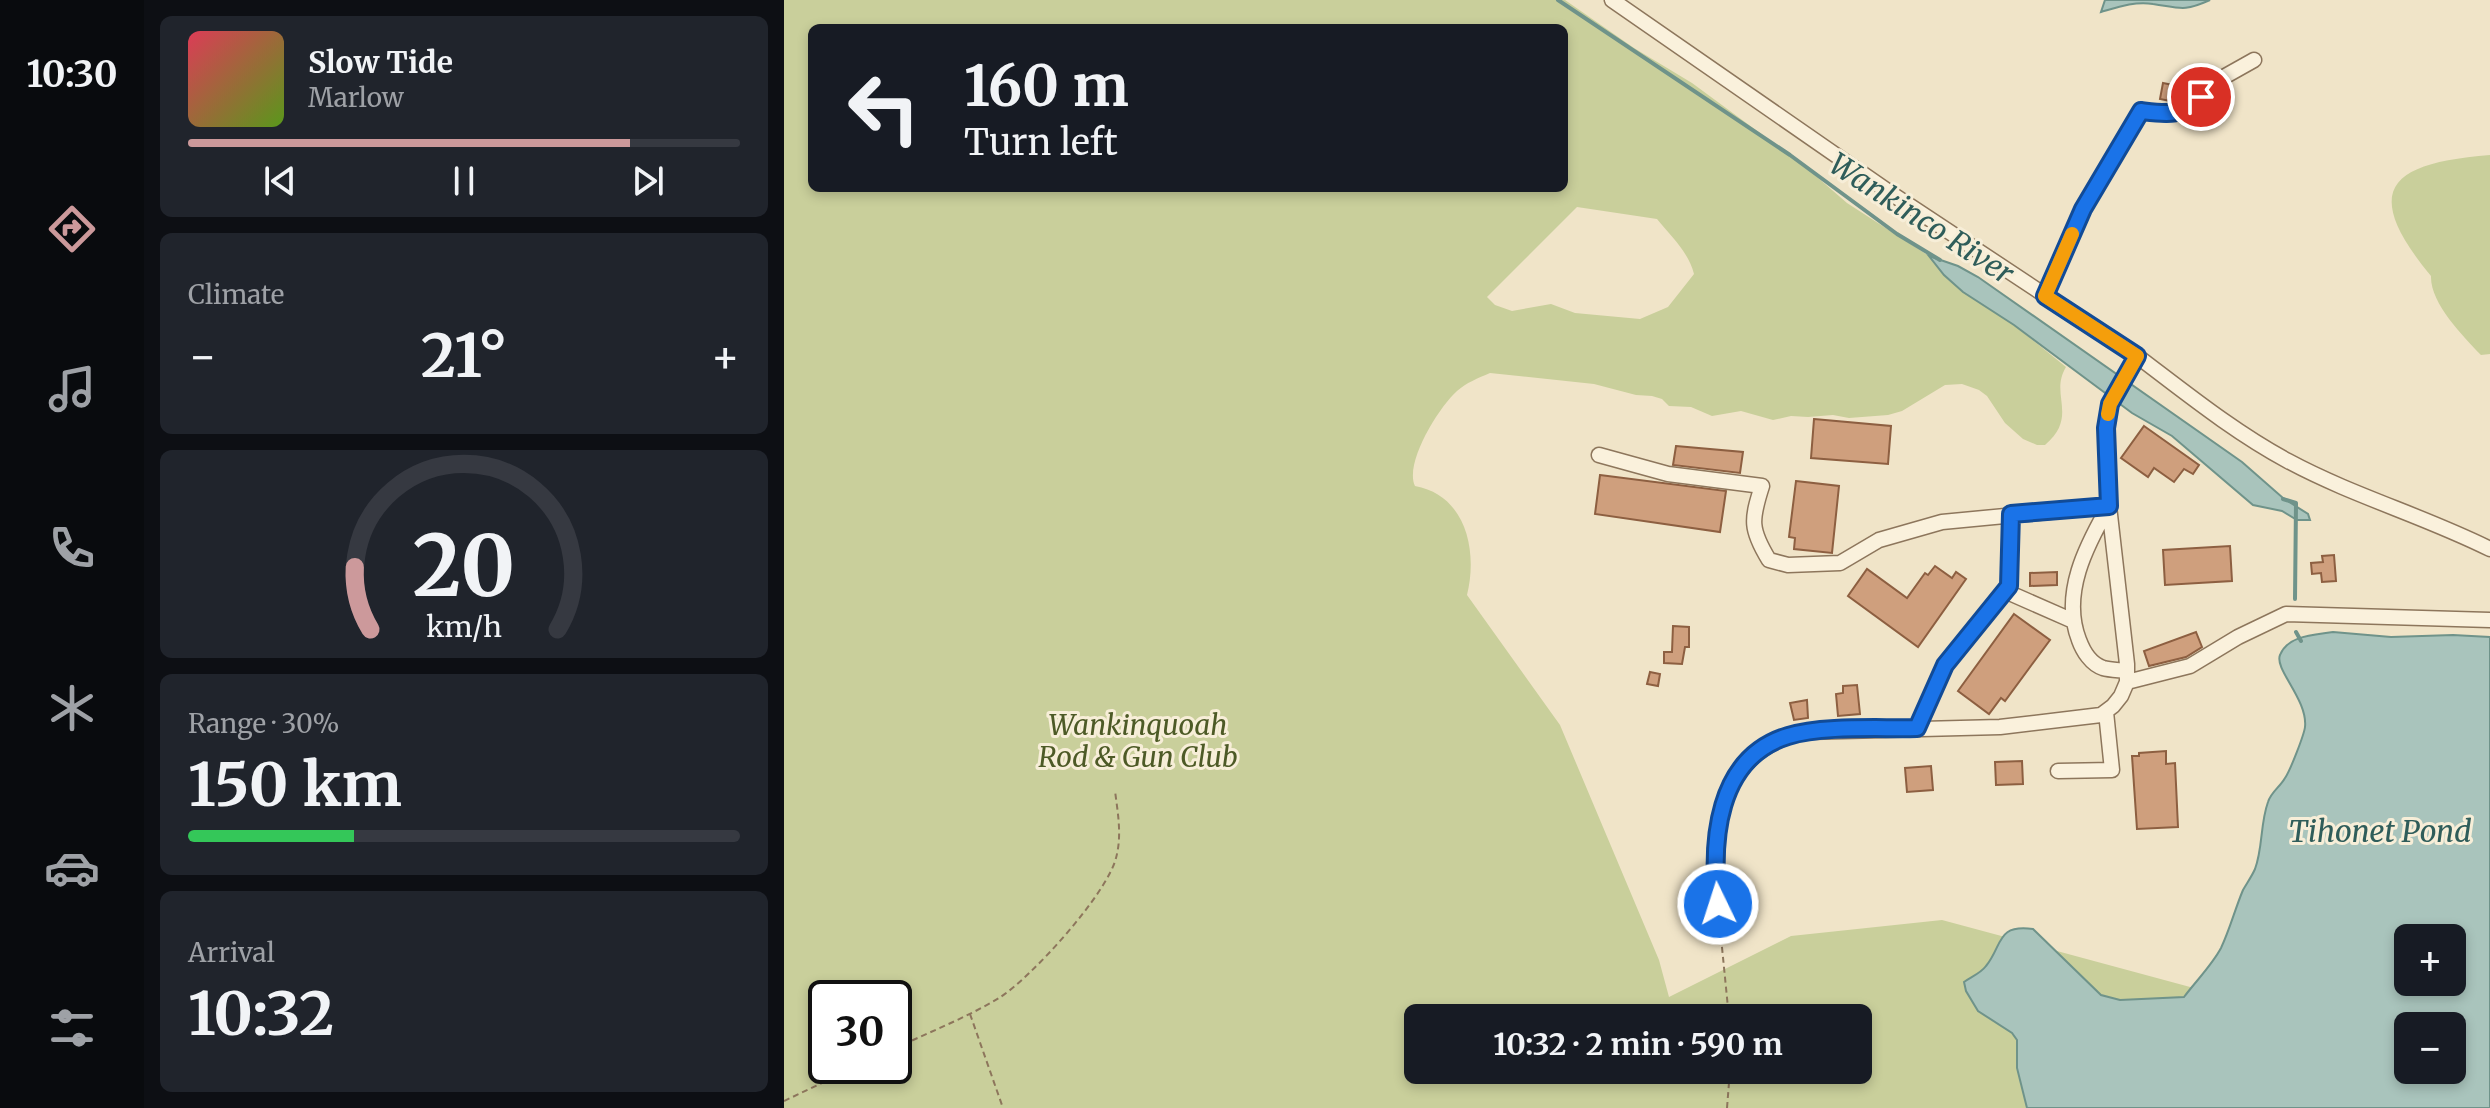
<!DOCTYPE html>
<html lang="en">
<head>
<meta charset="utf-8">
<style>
	:root { --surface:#171b24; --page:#20242c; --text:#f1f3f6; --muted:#9ea1a6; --line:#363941; --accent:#cc999b }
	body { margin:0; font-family:Merriweather,serif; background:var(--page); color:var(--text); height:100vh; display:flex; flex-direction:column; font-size:30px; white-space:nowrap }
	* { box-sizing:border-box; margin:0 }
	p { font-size:26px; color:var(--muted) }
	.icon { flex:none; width:44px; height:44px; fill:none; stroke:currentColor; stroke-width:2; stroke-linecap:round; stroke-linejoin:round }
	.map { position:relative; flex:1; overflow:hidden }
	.sheet { display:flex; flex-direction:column; gap:16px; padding:16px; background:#0d0f14; width:640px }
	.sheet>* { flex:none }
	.guide { position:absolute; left:24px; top:24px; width:760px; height:168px; border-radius:12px; box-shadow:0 4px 12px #0003; background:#171b24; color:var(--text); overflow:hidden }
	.fabs { position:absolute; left:1610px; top:924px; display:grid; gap:16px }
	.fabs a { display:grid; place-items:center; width:72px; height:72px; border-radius:12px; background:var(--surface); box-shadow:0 4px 12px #0003; font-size:40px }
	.speed { position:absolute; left:24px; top:980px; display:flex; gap:16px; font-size:40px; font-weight:700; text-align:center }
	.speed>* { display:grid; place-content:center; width:104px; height:104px; border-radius:50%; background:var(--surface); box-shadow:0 4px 12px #0003; line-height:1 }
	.speed .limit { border:4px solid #111; border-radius:12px; background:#fff; color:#111 }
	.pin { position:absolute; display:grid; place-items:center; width:68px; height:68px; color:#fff; margin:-34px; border:4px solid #fff; border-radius:50%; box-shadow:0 2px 8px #0007 }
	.me { position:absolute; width:88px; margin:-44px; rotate:356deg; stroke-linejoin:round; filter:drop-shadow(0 0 6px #0008) }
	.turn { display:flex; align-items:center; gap:28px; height:168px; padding:0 24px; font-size:36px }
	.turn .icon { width:104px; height:104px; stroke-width:2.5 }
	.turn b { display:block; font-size:56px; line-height:68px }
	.big { font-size:60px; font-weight:700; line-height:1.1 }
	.sheet .tile { flex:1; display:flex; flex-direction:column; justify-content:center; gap:12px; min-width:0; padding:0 28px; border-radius:12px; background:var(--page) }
	.sheet .dial { align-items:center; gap:0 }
	.dial svg { height:208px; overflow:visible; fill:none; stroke:var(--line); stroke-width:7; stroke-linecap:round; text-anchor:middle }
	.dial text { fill:var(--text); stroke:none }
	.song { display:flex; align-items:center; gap:24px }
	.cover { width:96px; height:96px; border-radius:12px; background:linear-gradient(135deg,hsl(350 70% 55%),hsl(90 70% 35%)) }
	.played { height:8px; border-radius:4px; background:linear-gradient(90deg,var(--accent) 80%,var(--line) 80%) }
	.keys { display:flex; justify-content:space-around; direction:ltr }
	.heat { display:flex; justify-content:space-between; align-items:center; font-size:44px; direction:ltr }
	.charge { height:12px; border-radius:6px; background:linear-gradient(90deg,#34c759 30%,var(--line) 0) }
	.trip { position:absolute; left:620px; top:1004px; width:468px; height:80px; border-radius:12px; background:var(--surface); box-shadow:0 4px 12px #0003; font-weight:700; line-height:80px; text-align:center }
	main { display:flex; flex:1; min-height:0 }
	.tab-bar { display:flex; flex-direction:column; width:144px; justify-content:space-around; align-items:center; background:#090b0e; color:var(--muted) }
	.tab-bar .icon { width:56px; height:56px }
	.tab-bar .active { color:var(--accent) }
	.tab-bar b { font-size:36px; color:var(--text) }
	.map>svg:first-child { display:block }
	.green { fill:#c9cf9b; fill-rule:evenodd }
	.water { fill:#a9c4bc; stroke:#6f938a; stroke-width:2; fill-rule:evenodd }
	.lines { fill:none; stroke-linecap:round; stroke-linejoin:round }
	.stream { stroke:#6f938a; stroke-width:4 }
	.building { fill:#cf9f7d; stroke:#8d5f41; stroke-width:2 }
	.minor-casing { stroke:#8d765c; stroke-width:17 }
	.path { stroke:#8d765c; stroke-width:2; stroke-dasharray:6 4; stroke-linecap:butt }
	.minor { stroke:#faf1dc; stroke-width:14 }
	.route-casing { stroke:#114b97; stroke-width:20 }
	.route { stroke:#1a73e8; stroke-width:14 }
	.slow { stroke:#f59e0b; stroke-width:14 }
	.labels { text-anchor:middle; stroke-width:6; stroke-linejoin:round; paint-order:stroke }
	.park-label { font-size:28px; font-style:italic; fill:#4d5a26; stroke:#f7eed8 }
	.water-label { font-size:30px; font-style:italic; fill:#2f5d5a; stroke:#f7eed8 }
</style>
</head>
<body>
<main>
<nav class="tab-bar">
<b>10:30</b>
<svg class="icon active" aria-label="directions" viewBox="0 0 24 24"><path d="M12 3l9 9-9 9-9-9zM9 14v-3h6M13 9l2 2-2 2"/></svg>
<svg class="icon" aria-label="music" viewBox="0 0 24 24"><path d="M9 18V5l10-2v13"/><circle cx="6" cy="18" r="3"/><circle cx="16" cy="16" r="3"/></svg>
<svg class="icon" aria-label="phone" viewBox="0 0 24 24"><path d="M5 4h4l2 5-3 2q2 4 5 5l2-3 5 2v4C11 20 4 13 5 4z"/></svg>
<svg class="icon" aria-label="climate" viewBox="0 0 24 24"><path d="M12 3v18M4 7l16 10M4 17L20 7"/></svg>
<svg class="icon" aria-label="car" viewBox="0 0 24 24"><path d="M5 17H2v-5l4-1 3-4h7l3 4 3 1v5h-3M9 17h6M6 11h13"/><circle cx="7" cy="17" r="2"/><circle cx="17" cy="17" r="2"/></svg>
<svg class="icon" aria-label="filters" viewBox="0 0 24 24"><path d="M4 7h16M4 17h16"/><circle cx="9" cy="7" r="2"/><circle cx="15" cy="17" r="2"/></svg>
</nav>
<section class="sheet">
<div class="tile">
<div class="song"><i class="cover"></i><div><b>Slow Tide</b><p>Marlow</p></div></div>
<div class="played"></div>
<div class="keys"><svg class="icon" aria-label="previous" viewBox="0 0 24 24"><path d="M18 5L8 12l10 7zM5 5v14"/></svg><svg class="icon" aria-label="pause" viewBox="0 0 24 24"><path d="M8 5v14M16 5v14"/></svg><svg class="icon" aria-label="next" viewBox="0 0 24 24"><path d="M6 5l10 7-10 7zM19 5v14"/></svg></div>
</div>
<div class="tile"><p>Climate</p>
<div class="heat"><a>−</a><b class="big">21°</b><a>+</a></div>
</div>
<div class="tile dial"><svg viewBox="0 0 100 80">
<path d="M14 69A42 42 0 1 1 86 69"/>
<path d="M14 69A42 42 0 0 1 8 45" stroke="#cc999b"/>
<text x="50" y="56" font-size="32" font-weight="700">20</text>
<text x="50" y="72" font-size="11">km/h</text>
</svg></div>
<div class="tile"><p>Range · 30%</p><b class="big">150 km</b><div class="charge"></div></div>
<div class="tile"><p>Arrival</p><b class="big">10:32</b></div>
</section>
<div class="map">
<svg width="1706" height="1108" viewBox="0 0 1706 1108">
	<rect width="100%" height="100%" fill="#f0e4c8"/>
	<path class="green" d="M 0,0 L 781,0 L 850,48 L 908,83 L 1018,164 L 1063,203 L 1145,256 L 1160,275 L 1179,292 L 1230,325 L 1282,367 C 1265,395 1295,416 1261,445 L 1253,445 L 1239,439 L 1221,423 L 1203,396 L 1195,390 L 1178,384 L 1161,385 L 1118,411 L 1104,415 L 1065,418 L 1049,415 L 1024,417 L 1007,416 L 989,420 L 957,411 L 928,416 L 907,407 L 885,406 L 878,399 L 868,396 L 852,395 L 810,384 L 706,373 C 694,378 682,383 673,391 C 655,407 620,463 631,486 C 682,495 694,551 683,595 L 776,725 L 875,960 L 885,997 L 1007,936 L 1158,920 L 1432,994 L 1624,982 L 1668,982 L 1706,1108 L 0,1108 ZM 28,28 L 780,28 L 780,188 L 28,188 ZM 793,207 L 873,219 C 887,236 905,253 910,274 L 884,307 L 856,319 L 791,313 L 767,304 L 728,311 L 711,305 L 703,297 ZM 42,998 L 110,998 L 110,1066 L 42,1066 ZM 634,1018 L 1074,1018 L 1074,1070 L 634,1070 ZM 1624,1026 L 1668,1026 L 1668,1070 L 1624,1070 Z
		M 1706,155 L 1706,354 L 1697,355 C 1679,336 1646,303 1647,276 C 1575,189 1606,163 1706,155 Z"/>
	<path class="water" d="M 1321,0 L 1426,0 C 1399,12 1397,8 1369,4 C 1351,1 1334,7 1317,12 Z
		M 1145,256 L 1174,266 L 1194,277 L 1458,462 L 1499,498 L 1524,514 L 1526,520 L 1513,520 L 1498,511 L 1469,505 L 1388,436 L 1348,413 L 1230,325 L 1179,292 L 1160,275 Z
		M 1549,632 L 1607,637 L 1669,635 L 1706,637 L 1706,1108 L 1243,1108 L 1233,1068 L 1233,1040 L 1228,1033 L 1194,1011 L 1182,991 L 1180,982 C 1187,977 1197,973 1202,966 C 1219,945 1212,924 1249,929 L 1317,995 L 1336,1000 L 1400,997 C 1412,981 1428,965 1437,948 C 1446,929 1451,909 1459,890 C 1463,883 1468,876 1471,869 C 1479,848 1476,824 1484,802 C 1487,792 1496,787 1501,778 C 1506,771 1520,735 1521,727 C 1524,700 1490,669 1496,655 C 1504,635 1531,635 1549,632 ZM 1624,938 L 1668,938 L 1668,982 L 1624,982 ZM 1624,1026 L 1668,1026 L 1668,1070 L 1624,1070 Z"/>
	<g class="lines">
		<path class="stream" d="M 774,0 L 1006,155 L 1113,234 L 1156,260
			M 1499,499 L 1512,503 L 1511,599
			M 1512,632 L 1517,641"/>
	</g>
	<path class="building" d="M 1379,83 L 1404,88 L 1402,99 L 1391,102 L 1376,99 Z
		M 1030,419 L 1107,426 L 1104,464 L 1027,458 Z
		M 1360,426 L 1415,465 L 1409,474 L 1400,469 L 1390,482 L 1370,468 L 1364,477 L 1337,458 Z
		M 892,446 L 959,452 L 956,473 L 889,465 Z
		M 816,475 L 942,491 L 936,532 L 811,514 Z
		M 1012,481 L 1055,486 L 1048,553 L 1010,549 L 1011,538 L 1005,537 Z
		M 1446,546 L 1448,581 L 1381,585 L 1379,550 Z
		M 1550,555 L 1552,581 L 1538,582 L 1537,573 L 1528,574 L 1527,563 L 1539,562 L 1538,556 Z
		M 1151,566 L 1168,578 L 1172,572 L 1182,579 L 1134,647 L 1064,596 L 1083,569 L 1123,598 L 1141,573 L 1144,575 Z
		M 1273,572 L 1273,585 L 1246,586 L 1246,573 Z
		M 1230,614 L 1266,640 L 1221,701 L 1217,698 L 1205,714 L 1174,691 Z
		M 889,626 L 905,627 L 905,647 L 901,647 L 898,664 L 880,663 L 880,652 L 888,652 Z
		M 1412,632 L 1418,647 L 1402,657 L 1365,666 L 1360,651 Z
		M 866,672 L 876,674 L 874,686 L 863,684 Z
		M 1073,685 L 1076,714 L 1054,716 L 1052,694 L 1059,693 L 1059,686 Z
		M 1023,700 L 1024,718 L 1010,720 L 1006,703 Z
		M 1382,751 L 1382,764 L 1391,763 L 1394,827 L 1353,829 L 1348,756 L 1355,756 L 1355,753 Z
		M 1238,761 L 1239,784 L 1212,785 L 1211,762 Z
		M 1147,766 L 1149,790 L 1123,792 L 1121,768 Z"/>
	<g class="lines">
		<g class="minor-casing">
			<path id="minor" d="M 828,0 L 1105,192 L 1353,356 L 1326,404 L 1322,428 L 1325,506 L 1343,664 L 1343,682 L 1337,696 L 1329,706 L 1317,715 L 1216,727 L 1020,732 C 934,752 926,829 934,904
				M 1261,296 L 1299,209 L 1357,111 L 1381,114 L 1406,110 L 1429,83 L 1470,60
				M 1353,356 C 1402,393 1450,432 1504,461 C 1569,496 1640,516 1706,549
				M 815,455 L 884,474 L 978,486 C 967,520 966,529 985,560 L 1004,565 L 1056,563 L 1095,540 L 1158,522 L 1325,506
				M 1325,506 C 1302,546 1277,594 1295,640 C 1299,651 1307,664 1319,668 C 1326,670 1336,670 1343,671
				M 1221,591 L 1287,620
				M 1343,682 L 1406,666 L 1454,637 L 1502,614 L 1706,620
				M 1133,728 L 1161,665 L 1225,586 L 1227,514
				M 1274,771 L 1328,770 L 1322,712"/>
		</g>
		<path class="path" d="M 935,917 L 945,1018
			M 186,1014 L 219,1108
			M 110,1049 C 145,1032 182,1018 215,998 C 247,978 323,894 332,858 C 338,836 334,814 331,791
			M 0,1101 L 74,1066
			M 943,1108 L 946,1070"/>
		<use href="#minor" class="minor"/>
	</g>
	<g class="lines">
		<g class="route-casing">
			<path id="route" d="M 934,904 C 927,842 932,758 1004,736 C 1039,725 1096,729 1133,728 L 1161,665 L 1225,586 L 1227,514 L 1325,506 L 1322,428 L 1326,404 L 1353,356 L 1261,296 L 1299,209 L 1357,111 C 1382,114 1399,117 1417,97"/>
		</g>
		<use href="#route" class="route"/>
		<path class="slow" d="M 1288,234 L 1261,296 L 1353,356 L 1326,404 L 1324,414"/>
	</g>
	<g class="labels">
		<g class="park-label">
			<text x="354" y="735">Wankinquoah<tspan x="354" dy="32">Rod &amp; Gun Club</tspan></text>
		</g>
		<g class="water-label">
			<text transform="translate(1137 219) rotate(33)" y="10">Wankinco River</text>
			<text x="1596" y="842">Tihonet Pond</text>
		</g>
	</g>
</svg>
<div class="fabs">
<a>+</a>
<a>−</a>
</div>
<div class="speed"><div class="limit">30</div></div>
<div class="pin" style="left:1417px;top:97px;background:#d93025"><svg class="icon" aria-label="arrive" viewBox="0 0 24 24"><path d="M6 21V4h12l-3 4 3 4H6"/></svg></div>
<svg class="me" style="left:934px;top:904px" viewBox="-20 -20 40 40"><circle r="17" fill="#1a73e8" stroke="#fff" stroke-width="3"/><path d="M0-11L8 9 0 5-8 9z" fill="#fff"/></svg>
<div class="trip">10:32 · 2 min · 590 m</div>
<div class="guide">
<div class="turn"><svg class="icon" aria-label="left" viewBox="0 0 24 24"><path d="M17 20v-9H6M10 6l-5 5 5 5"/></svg><div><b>160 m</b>Turn left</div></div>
</div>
</div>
</main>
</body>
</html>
